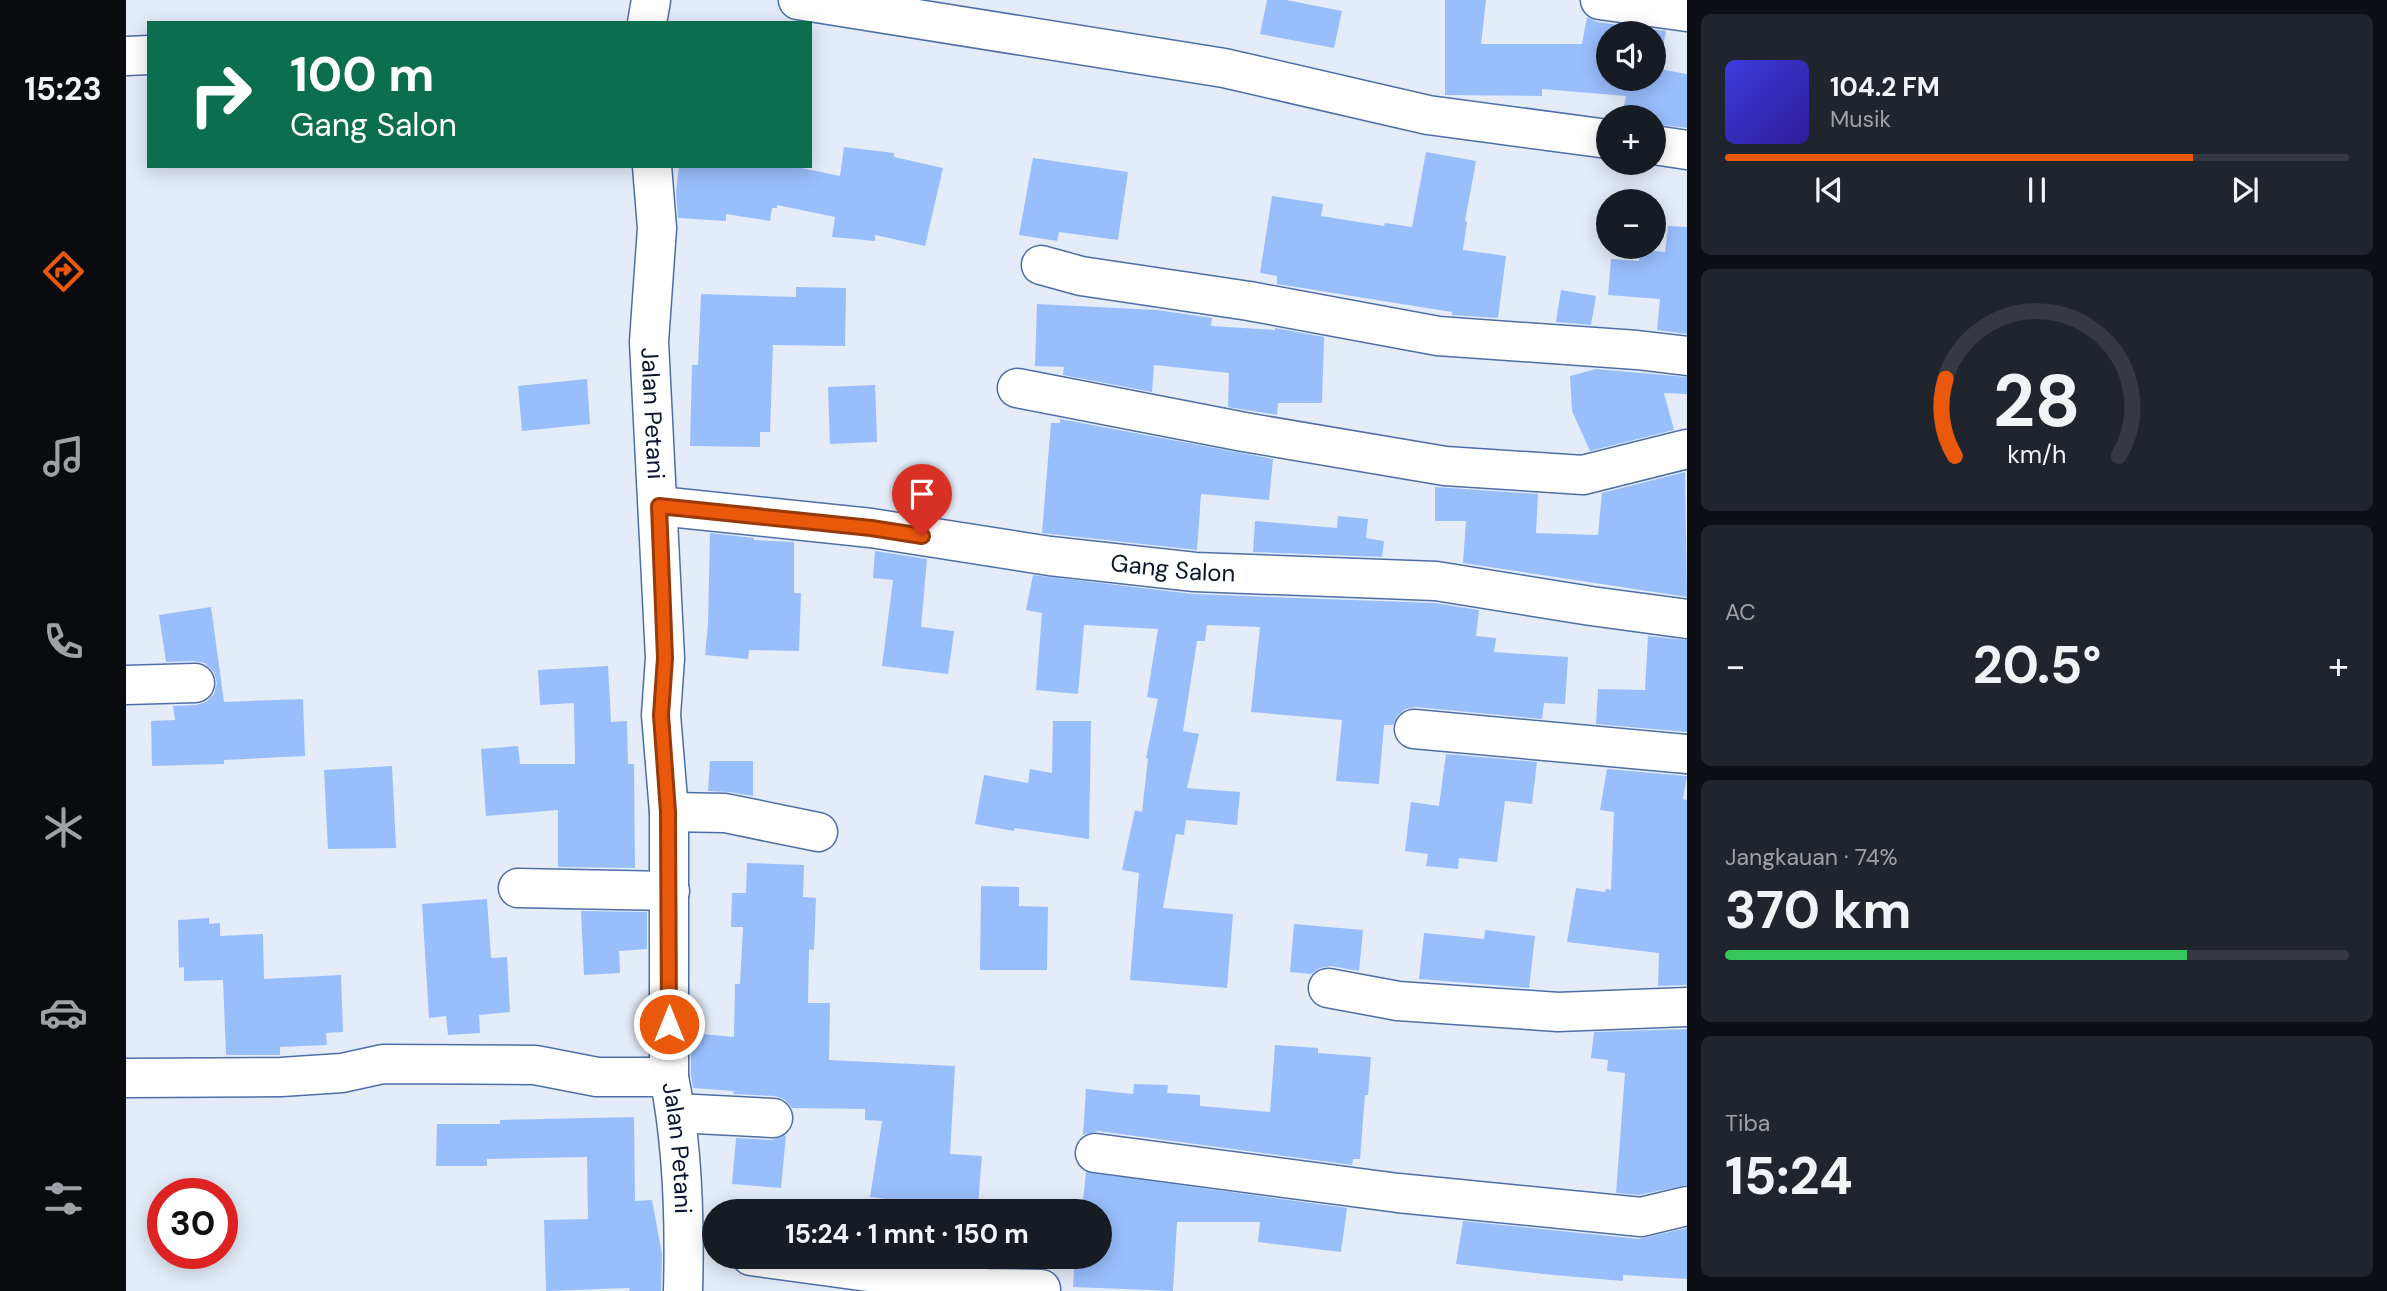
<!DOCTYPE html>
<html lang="id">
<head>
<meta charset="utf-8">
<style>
	:root { --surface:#171b24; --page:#20242c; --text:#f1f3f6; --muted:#9ea1a6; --line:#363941; --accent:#ea580c }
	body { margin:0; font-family:"DM Sans",sans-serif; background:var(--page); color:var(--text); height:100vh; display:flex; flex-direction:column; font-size:26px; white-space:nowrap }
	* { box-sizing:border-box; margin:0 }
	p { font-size:23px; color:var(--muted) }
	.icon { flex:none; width:38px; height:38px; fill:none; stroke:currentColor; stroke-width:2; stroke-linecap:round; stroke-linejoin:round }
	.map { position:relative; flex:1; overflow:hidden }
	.drawer { display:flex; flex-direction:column; gap:14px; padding:14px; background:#0d0f14; width:700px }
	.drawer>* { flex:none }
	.top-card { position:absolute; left:21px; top:21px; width:665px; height:147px; border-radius:0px; box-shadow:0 4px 18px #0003; background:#0b6e4f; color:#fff; overflow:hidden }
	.buttons { position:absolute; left:1470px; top:21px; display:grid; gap:14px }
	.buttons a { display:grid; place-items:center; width:70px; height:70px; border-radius:50%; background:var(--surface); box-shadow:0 4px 18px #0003; font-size:35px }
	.speed { position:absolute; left:21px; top:1178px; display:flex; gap:14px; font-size:35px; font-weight:700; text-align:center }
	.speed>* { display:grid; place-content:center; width:91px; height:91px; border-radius:50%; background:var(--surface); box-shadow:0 4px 18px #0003; line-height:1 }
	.speed .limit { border:10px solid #d22; background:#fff; color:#111 }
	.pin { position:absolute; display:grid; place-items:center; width:60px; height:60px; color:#fff; margin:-72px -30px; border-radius:50% 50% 50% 0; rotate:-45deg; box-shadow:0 0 7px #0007 }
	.pin .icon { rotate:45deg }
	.me { position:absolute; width:77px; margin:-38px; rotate:0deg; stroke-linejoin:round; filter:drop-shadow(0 0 5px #0008) }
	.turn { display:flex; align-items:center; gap:24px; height:147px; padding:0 28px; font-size:32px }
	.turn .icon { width:91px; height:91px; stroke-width:2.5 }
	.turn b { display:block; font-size:49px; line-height:60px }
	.big { font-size:52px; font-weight:700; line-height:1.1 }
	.drawer .tile { flex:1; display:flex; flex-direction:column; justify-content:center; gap:10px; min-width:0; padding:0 24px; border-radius:10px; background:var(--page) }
	.drawer .dial { align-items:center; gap:0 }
	.dial svg { height:182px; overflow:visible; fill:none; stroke:var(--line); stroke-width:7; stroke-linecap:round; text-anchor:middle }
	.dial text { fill:var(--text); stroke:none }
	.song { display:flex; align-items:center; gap:21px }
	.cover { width:84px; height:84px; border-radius:10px; background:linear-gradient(135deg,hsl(240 70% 55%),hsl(250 70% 35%)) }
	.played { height:7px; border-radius:4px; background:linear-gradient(90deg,var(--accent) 75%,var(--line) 75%) }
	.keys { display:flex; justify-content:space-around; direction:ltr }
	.heat { display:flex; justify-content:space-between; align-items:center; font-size:38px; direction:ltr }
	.charge { height:10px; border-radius:5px; background:linear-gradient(90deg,#34c759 74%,var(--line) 0) }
	.trip { position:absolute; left:576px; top:1199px; width:410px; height:70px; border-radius:35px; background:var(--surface); box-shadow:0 4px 18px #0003; font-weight:700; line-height:70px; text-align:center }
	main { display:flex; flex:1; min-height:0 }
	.tab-bar { display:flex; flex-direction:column; width:126px; justify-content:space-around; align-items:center; background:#090b0e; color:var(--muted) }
	.tab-bar .icon { width:49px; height:49px }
	.tab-bar .active { color:var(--accent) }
	.tab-bar b { font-size:32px; color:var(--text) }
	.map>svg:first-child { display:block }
	.building { fill:#99befc; fill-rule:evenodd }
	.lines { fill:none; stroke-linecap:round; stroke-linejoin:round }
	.minor-casing { stroke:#4d6ea7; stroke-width:41 }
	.minor { stroke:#fff; stroke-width:38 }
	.route-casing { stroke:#983908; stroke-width:18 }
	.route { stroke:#ea580c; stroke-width:12 }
	.labels { text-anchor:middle; stroke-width:5; stroke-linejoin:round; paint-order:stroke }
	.street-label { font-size:24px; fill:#09152c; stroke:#e4ecf9 }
</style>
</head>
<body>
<main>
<nav class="tab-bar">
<b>15:23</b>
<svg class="icon active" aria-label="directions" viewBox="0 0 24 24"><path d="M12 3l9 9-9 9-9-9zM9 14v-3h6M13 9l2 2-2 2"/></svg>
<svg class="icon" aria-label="music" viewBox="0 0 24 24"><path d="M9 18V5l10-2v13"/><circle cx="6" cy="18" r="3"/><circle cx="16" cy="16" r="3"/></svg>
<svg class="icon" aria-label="phone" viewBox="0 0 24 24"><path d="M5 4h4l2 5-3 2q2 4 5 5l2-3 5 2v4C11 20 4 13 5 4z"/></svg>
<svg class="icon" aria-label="climate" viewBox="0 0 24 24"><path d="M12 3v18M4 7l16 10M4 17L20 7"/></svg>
<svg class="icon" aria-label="car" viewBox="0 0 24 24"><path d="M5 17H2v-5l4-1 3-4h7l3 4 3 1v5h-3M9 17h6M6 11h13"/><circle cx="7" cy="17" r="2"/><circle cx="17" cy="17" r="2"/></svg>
<svg class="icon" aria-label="filters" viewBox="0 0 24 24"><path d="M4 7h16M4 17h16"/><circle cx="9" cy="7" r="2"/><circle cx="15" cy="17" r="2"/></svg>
</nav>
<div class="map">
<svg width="1561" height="1291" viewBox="0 0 1561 1291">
	<rect width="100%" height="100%" fill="#e4ecf9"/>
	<path class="building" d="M 1141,0 L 1160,0 L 1216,11 L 1208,48 L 1134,34 Z
		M 1319,0 L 1360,0 L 1355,44 L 1456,44 L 1461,17 L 1471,22 L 1540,31 L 1533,69 L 1561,74 L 1561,128 L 1528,124 L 1528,117 L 1496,117 L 1500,96 L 1416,89 L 1416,96 L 1319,95 ZM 1482,33 L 1528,33 L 1528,79 L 1482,79 Z
		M 718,147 L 768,153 L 768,157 L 817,168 L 799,246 L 749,235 L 749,241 L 706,237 L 709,217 L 651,205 L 651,208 L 646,208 L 644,221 L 600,214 L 600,221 L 552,218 L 550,192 L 553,166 L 666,166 L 714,176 Z
		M 1300,152 L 1350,161 L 1339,221 L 1341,222 L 1337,250 L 1380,256 L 1372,318 L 1326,315 L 1326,312 L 1151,284 L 1151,276 L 1134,273 L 1146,196 L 1197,204 L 1195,216 L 1258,226 L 1259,223 L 1286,227 Z
		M 907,158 L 1002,172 L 992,240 L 933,232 L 931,241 L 893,235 Z
		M 1542,226 L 1561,227 L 1561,334 L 1531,330 L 1534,299 L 1482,295 L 1485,259 L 1513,261 L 1514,250 L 1539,252 Z
		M 670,287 L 720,288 L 719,346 L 647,345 L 644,432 L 634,432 L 634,447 L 564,446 L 566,365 L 572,365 L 575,294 L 670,297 Z
		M 1435,290 L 1470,296 L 1465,325 L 1430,322 Z
		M 911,304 L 1031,310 L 1086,318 L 1085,326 L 1149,330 L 1149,328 L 1198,337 L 1196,403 L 1152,403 L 1151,415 L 1102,407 L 1103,373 L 1028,365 L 1026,392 L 937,375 L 938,367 L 909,366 Z
		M 1470,369 L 1561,377 L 1561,394 L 1538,393 L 1548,430 L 1464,451 L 1446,411 L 1444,376 Z
		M 461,379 L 464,424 L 396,431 L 392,386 Z
		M 749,385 L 751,442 L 704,444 L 702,387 Z
		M 934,419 L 1147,459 L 1143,500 L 1075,494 L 1071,550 L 916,533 L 925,423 L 934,423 Z
		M 1559,472 L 1561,597 L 1337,563 L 1340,521 L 1309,521 L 1309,487 L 1412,494 L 1410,533 L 1472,535 L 1476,493 Z
		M 1212,516 L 1242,519 L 1240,538 L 1258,541 L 1256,557 L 1127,552 L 1129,521 L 1211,528 Z
		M 584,533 L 628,538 L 628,540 L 668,542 L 668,593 L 675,593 L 673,651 L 623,650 L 622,659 L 579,655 L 582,624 Z
		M 749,551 L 801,559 L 795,627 L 828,631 L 822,674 L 756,666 L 767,580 L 747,578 Z
		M 907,575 L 1067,594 L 1308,603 L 1353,610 L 1350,636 L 1370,638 L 1368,652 L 1442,657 L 1439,704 L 1418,703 L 1416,719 L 1290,707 L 1279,709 L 1271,716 L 1267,725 L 1258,725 L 1253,784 L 1210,781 L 1216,720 L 1125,712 L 1134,627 L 1081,625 L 1079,641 L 1071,641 L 1057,731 L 1073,734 L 1061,788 L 1114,792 L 1111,825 L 1060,820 L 1058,835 L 1050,834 L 1037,908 L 1107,914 L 1101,988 L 1004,980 L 1013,873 L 996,870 L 1009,810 L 1016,812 L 1022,759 L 1020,758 L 1032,699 L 1021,697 L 1032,629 L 958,625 L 952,694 L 910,690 L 916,613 L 900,610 Z
		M 85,607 L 98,702 L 177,699 L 179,756 L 98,760 L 98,764 L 26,766 L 25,721 L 49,720 L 47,706 L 70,705 L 80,702 L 88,694 L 91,683 L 88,672 L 79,663 L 68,661 L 40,662 L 33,615 Z
		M 1522,636 L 1561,640 L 1561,732 L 1470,724 L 1472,689 L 1519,690 Z
		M 482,666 L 485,722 L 501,721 L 502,764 L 508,764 L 509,868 L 432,867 L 432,810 L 360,816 L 355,749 L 392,746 L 394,764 L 449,764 L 448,703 L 414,705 L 412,670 Z
		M 927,721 L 965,721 L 963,839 L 889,828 L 888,831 L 849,824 L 858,775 L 902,783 L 904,769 L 926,773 Z
		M 1320,754 L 1411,762 L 1406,804 L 1379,801 L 1371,862 L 1333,858 L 1332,869 L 1300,866 L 1302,854 L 1279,851 L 1285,802 L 1313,806 Z
		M 584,761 L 627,761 L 627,796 L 603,792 L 582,791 Z
		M 266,766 L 270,848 L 202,849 L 198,770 Z
		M 1481,769 L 1561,776 L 1557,799 L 1561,800 L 1561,985 L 1532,986 L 1533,953 L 1441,942 L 1450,888 L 1479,892 L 1480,889 L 1485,890 L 1488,812 L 1474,810 Z
		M 621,863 L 678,865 L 677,897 L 690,898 L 688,950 L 683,949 L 682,1003 L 704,1003 L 703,1060 L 829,1066 L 824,1154 L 856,1156 L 852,1205 L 840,1204 L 840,1210 L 799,1207 L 798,1211 L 760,1211 L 761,1199 L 744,1197 L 756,1121 L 739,1120 L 739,1109 L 666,1108 L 659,1100 L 649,1096 L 607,1094 L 608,1091 L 567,1088 L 565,1075 L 565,1033 L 608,1037 L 609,984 L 614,984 L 617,927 L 605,927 L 606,893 L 620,893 Z
		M 855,886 L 893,887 L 893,906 L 922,907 L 921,970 L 854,970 Z
		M 361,899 L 365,958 L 381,957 L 384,1012 L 353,1015 L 354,1033 L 322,1035 L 320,1016 L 303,1018 L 296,904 Z
		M 455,911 L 521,912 L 521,949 L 493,951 L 494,973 L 458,975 Z
		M 83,918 L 83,924 L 94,923 L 94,936 L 137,934 L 138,979 L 215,975 L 217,1032 L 200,1033 L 201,1045 L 154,1047 L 154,1055 L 100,1055 L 97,980 L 58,981 L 58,967 L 53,968 L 52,920 Z
		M 1168,924 L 1237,930 L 1233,971 L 1205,966 L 1194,968 L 1185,974 L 1164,972 Z
		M 1359,930 L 1409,936 L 1403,988 L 1293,979 L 1298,933 L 1358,939 Z
		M 1561,1029 L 1561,1185 L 1513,1195 L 1490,1193 L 1499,1073 L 1481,1071 L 1482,1060 L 1465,1058 L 1468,1032 Z
		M 1149,1045 L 1192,1048 L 1192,1053 L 1245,1057 L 1242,1095 L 1239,1095 L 1234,1159 L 1227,1159 L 1226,1165 L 972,1131 L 957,1135 L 960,1089 L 1007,1094 L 1008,1084 L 1042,1085 L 1041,1093 L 1074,1095 L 1074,1106 L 1144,1112 Z
		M 508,1117 L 509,1201 L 526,1200 L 536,1254 L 535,1291 L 503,1291 L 504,1288 L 420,1291 L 418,1220 L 462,1219 L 461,1157 L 361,1159 L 361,1166 L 310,1166 L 311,1124 L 374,1124 L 374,1120 Z
		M 660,1135 L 655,1188 L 606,1184 L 610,1138 L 646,1140 Z
		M 960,1172 L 1221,1208 L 1215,1252 L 1132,1242 L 1134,1222 L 1051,1222 L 1047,1291 L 947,1287 L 949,1256 L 973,1256 L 973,1211 L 956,1211 Z
		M 1337,1221 L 1513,1239 L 1561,1228 L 1561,1279 L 1497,1275 L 1497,1281 L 1417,1274 L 1330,1264 Z"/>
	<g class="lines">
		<g class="minor-casing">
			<g id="minor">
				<path d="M 672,0 L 1098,68 L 1302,115 L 1482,139"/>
				<path d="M 1474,0 L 1561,12"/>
				<path d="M 521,23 L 525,0"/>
				<path d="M 0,56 L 23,55"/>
				<path d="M 1528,145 L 1561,150"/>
				<path id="s1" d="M 526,166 L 531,228 L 523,342 L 539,658 L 535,715 L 543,812 L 543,1077 C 557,1146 559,1220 557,1291"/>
				<path d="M 915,265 L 955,276 L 1123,301 L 1312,336 L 1511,350 L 1561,356"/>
				<path d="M 891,388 L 1118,432 L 1319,466 L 1457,475 L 1561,449"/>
				<path id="s2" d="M 533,506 L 745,528 L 924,556 L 1069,572 L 1310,581 L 1465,606 L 1561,619"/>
				<path d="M 0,685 L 69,683"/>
				<path d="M 1288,729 L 1561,754"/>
				<path d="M 543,812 L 599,813 L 692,832"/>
				<path d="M 392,888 L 544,891"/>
				<path d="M 1202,988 L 1272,1001 L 1432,1012 L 1561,1007"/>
				<path d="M 0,1078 L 155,1077 L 216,1073 L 257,1064 L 409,1065 L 471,1077 L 543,1077"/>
				<path d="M 550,1113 L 647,1118"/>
				<path d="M 969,1153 L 1272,1193 L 1515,1217 L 1561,1206"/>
				<path d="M 625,1256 L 860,1288 L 915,1289"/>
			</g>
		</g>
		<use href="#minor" class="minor"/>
	</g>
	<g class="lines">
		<g class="route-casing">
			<path id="route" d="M 543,1024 L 542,812 L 535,715 L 539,658 L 533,506 L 745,528 L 796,536"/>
		</g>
		<use href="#route" class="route"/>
	</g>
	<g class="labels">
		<g class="street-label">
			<text dy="8" stroke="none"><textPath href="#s1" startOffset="248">Jalan Petani</textPath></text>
			<text dy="8" stroke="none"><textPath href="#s2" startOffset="518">Gang Salon</textPath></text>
			<text dy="8" stroke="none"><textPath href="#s1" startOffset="984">Jalan Petani</textPath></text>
		</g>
	</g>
</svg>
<div class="buttons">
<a><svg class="icon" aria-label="sound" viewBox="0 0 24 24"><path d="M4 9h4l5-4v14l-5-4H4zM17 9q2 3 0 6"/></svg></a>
<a>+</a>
<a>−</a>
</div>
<div class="speed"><div class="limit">30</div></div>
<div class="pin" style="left:796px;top:536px;background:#d93025"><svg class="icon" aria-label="arrive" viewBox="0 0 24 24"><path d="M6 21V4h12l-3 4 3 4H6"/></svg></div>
<svg class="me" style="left:543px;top:1024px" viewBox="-20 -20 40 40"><circle r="17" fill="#ea580c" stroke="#fff" stroke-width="3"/><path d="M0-11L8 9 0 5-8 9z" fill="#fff"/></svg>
<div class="trip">15:24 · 1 mnt · 150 m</div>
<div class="top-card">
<div class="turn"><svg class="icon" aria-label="right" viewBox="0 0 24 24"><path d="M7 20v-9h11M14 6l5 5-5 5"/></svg><div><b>100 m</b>Gang Salon</div></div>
</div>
</div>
<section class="drawer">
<div class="tile">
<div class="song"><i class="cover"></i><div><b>104.2 FM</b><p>Musik</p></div></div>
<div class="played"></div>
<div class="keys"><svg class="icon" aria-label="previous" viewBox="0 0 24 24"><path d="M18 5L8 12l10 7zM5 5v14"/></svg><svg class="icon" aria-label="pause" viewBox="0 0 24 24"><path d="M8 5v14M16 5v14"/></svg><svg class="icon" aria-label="next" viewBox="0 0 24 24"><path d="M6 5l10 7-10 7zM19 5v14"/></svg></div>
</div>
<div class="tile dial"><svg viewBox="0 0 100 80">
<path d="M14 69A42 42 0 1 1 86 69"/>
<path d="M14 69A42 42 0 0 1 10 35" stroke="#ea580c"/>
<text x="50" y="56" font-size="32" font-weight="700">28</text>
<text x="50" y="72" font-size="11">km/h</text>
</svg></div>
<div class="tile"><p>AC</p>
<div class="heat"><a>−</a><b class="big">20.5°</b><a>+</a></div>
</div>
<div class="tile"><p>Jangkauan · 74%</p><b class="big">370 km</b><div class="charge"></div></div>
<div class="tile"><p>Tiba</p><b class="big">15:24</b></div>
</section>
</main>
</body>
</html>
